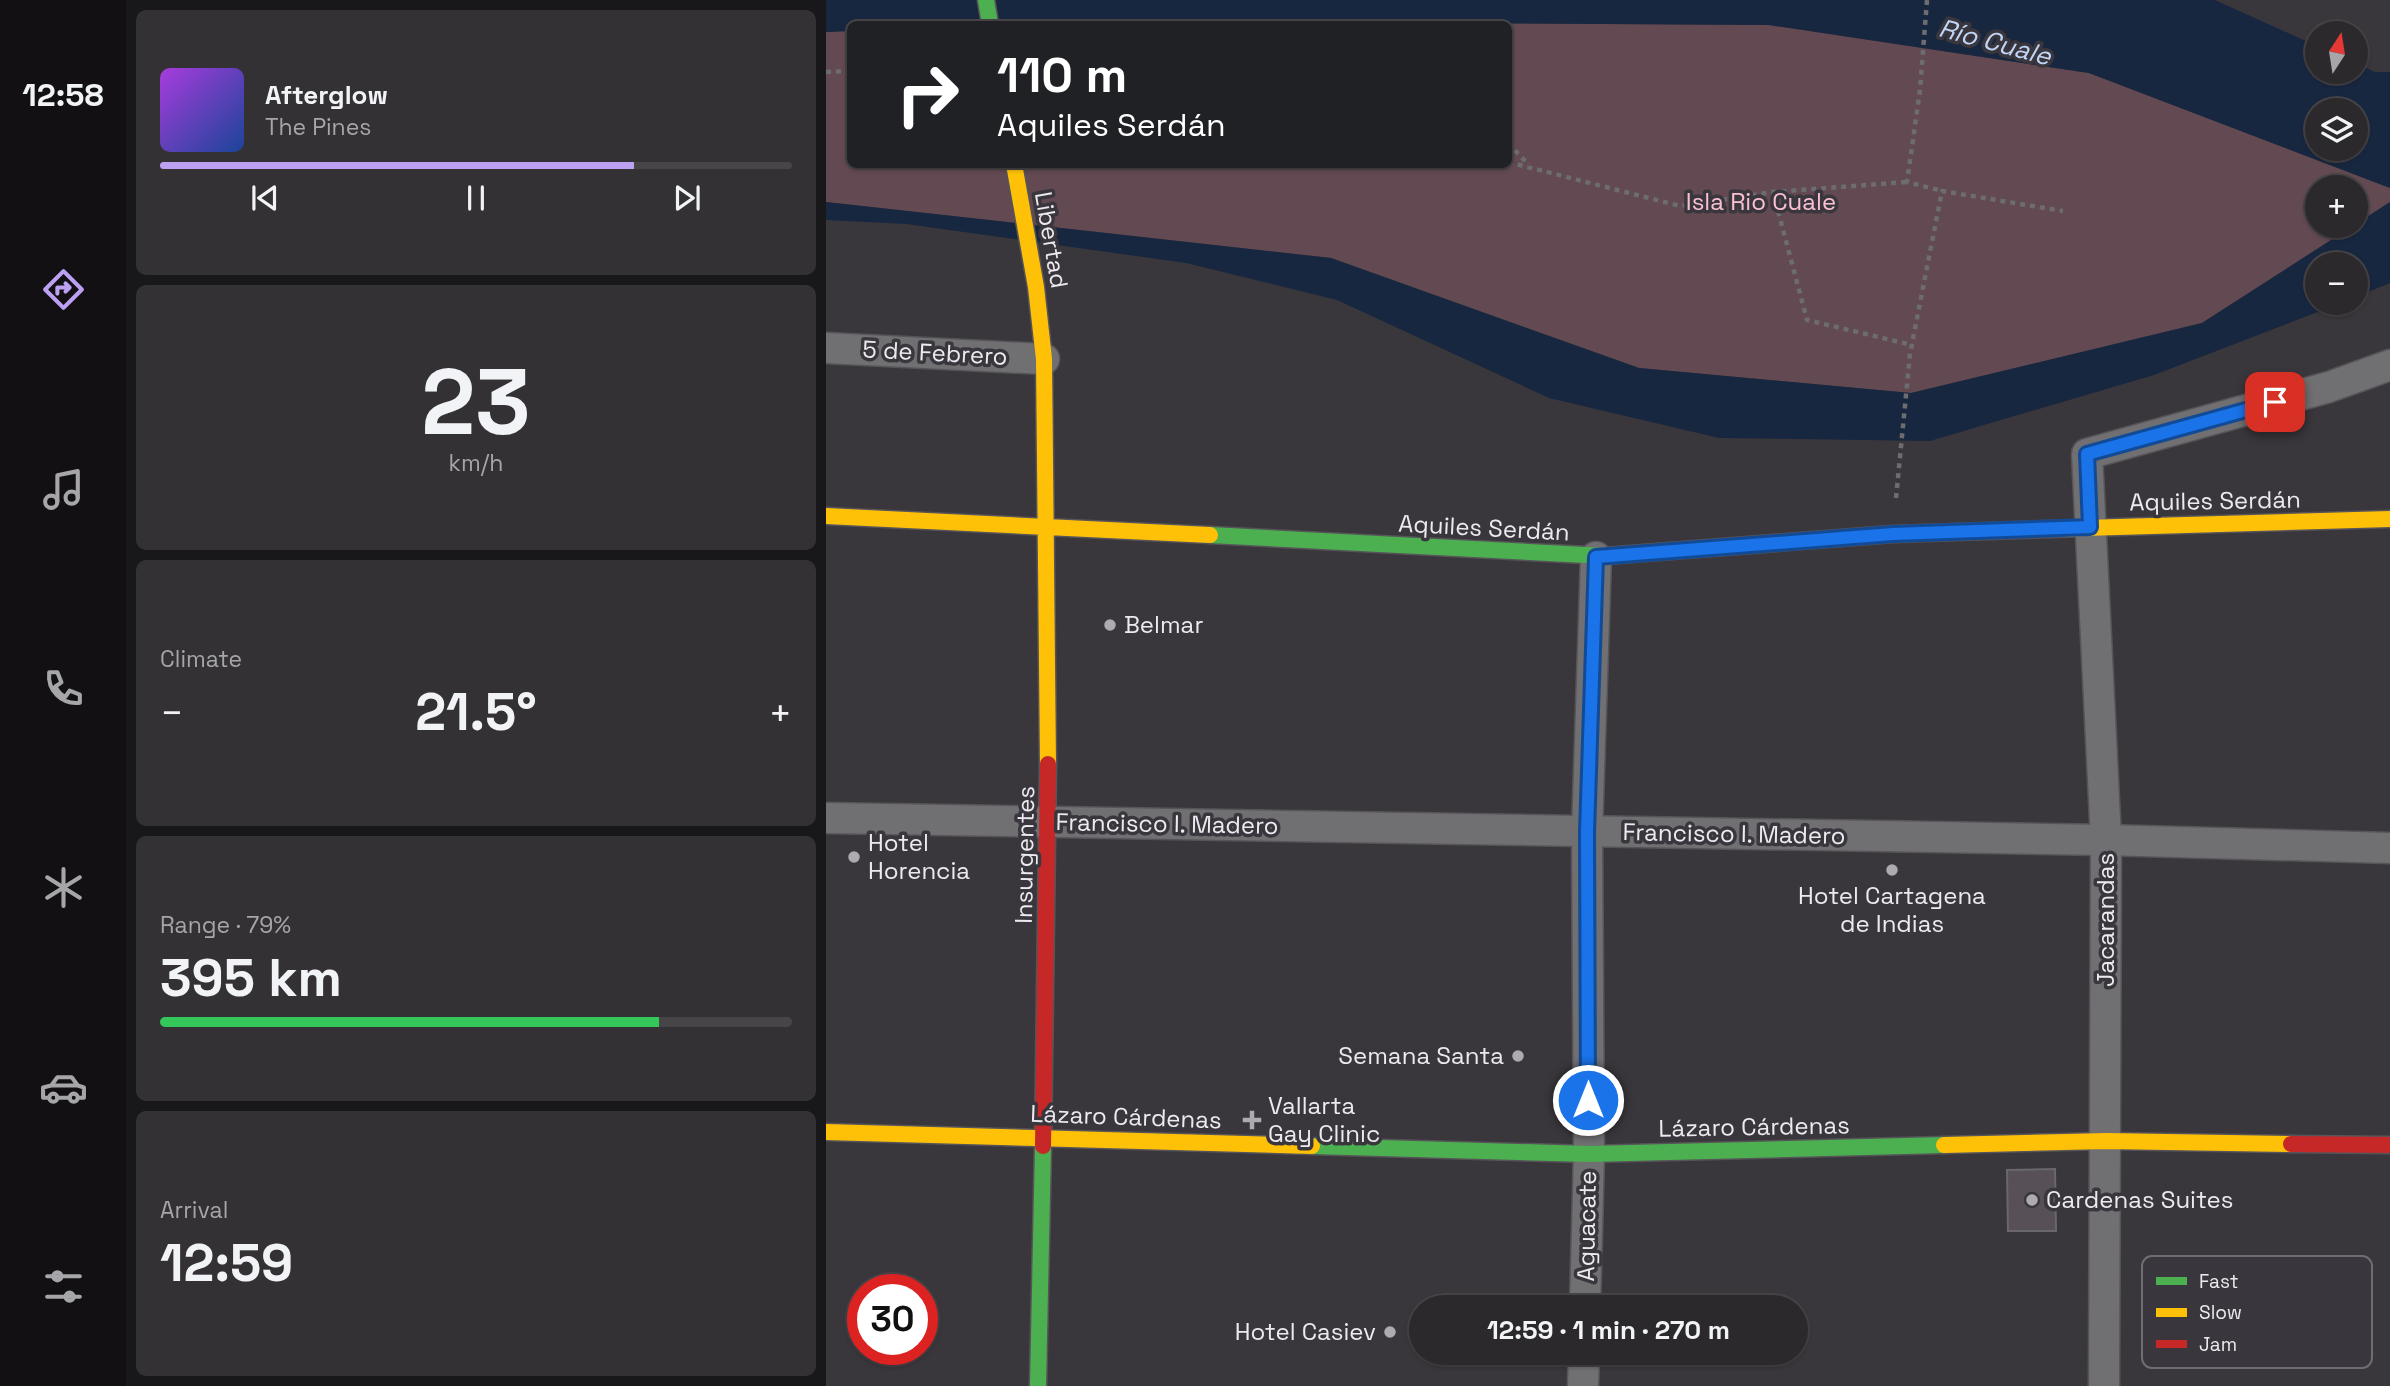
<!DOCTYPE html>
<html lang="en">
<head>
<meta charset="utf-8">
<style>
	:root { --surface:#2c292d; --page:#343135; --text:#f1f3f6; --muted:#a6a6aa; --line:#484549; --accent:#bca0f2 }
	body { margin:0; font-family:"Space Grotesk",sans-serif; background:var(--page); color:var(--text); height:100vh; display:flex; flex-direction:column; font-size:26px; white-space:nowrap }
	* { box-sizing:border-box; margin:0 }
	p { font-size:23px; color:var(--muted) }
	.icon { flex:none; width:38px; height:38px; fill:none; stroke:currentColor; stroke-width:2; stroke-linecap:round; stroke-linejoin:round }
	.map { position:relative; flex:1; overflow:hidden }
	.sheet { display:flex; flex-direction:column; gap:10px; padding:10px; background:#181719; width:700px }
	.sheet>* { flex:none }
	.banner { position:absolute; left:21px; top:21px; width:665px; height:147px; border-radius:10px; box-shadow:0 2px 5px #0004,0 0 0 2px var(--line); background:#202124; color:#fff; overflow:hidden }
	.needle { width:46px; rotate:12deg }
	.controls { position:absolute; left:1479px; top:21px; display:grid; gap:14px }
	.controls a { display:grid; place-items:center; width:63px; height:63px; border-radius:50%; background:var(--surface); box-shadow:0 2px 5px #0004,0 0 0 2px var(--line); font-size:35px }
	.speed { position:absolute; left:21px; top:1274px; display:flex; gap:14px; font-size:35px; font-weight:700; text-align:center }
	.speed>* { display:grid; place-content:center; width:91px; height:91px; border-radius:50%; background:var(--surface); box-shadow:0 2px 5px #0004,0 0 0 2px var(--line); line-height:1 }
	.speed .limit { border:10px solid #d22; background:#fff; color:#111 }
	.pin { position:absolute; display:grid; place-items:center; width:60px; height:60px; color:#fff; margin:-30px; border-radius:14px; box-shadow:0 4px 10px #0006 }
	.me { position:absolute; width:77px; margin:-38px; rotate:0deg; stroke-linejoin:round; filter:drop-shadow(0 0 5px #0008) }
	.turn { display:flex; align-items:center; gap:24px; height:147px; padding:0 35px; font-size:32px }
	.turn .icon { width:91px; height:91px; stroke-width:2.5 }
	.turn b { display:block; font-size:49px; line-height:60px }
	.big { font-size:52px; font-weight:700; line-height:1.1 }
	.sheet .tile { flex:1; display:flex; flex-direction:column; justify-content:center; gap:10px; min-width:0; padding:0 24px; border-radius:10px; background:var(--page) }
	.sheet .dial { align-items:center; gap:0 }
	.dial b { font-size:91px; line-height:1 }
	.song { display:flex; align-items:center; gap:21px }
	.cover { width:84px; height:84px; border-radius:10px; background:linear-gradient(135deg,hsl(280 70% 55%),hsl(220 70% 35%)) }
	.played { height:7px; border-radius:4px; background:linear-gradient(90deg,var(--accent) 75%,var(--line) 75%) }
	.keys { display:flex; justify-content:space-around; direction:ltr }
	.heat { display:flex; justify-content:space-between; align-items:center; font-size:38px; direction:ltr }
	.charge { height:10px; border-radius:5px; background:linear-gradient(90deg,#34c759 79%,var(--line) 0) }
	.trip { position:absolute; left:583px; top:1295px; width:399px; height:70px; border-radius:35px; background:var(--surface); box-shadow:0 2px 5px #0004,0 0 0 2px var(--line); font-weight:700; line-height:70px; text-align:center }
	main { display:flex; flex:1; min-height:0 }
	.dock { display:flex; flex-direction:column; width:126px; justify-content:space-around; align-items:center; background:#121012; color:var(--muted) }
	.dock .icon { width:49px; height:49px }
	.dock .current { color:var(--accent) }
	.dock b { font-size:32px; color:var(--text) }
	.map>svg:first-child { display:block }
	.green { fill:#624952 }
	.water { fill:#182740; fill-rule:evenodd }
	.building { fill:#575057; stroke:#6a676a; stroke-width:2 }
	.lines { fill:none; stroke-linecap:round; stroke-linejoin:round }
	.street-casing { stroke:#565458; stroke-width:33 }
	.fast-casing { stroke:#565458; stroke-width:19 }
	.slow-casing { stroke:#565458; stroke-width:19 }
	.jam-casing { stroke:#565458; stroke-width:19 }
	.path { stroke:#6d6c6f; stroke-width:4.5; stroke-dasharray:5 5; stroke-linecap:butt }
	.street { stroke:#706f72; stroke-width:30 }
	.fast { stroke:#4caf50; stroke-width:16 }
	.slow { stroke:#ffc107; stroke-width:16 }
	.jam { stroke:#c62828; stroke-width:16 }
	.route-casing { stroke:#114b97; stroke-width:18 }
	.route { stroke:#1a73e8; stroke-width:12 }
	.poi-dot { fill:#aeabb0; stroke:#3a363d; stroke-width:2.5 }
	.labels { text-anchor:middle; stroke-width:7; stroke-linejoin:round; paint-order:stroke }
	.park-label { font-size:24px; fill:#f9c0d2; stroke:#3a363d }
	.street-label { font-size:24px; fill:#eceaee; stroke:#3a363d }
	.poi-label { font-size:24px; fill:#eceaee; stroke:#3a363d; text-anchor:start }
	.water-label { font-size:26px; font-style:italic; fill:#c1d6f7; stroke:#3a363d }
	.key { fill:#3a363d; stroke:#6f6c72; stroke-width:2 }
	.key-label { font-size:19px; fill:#eceaee }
</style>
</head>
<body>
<main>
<nav class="dock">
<b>12:58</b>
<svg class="icon current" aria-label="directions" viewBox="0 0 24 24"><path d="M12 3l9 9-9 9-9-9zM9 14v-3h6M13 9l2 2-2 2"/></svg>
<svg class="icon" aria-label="music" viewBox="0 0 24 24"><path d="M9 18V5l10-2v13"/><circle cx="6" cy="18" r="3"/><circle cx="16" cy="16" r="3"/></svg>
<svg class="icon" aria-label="phone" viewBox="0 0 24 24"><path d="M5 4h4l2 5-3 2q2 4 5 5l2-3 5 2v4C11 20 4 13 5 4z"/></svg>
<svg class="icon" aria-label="climate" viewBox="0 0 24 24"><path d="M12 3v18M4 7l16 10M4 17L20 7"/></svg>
<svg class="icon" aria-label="car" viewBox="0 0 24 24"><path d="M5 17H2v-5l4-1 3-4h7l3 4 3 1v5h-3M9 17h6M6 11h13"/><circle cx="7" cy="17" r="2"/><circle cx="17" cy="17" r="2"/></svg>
<svg class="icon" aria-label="filters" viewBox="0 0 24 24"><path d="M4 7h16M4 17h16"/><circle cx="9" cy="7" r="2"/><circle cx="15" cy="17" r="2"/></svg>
</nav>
<section class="sheet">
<div class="tile">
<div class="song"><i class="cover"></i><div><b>Afterglow</b><p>The Pines</p></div></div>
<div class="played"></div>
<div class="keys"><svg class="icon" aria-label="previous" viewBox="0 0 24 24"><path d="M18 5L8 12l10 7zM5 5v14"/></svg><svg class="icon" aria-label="pause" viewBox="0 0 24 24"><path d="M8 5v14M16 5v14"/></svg><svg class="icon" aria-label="next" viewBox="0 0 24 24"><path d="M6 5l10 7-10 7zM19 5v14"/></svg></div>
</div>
<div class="tile dial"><b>23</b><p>km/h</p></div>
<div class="tile"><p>Climate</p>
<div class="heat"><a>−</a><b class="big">21.5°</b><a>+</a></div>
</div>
<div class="tile"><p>Range · 79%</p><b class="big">395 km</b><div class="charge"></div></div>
<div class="tile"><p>Arrival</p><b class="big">12:59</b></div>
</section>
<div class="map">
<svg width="1564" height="1386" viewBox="0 0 1564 1386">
	<rect width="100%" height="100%" fill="#3a373c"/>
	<path class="green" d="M 295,21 L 943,25 L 1263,73 L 1564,188 L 1564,202 L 1530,224 L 1530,187 L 1491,187 L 1491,226 L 1527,226 L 1376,323 L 1085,393 L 813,368 L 505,258 L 0,202 L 0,32 L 24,31 L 24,164 L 682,164 L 682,24 L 206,24 Z"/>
	<path class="water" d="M 0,0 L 1389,0 L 1491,46 L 1491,72 L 1530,72 L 1530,63 L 1549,72 L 1564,72 L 1564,188 L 1263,73 L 943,25 L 295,21 L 206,24 L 24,24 L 24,31 L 0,32 ZM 1491,110 L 1530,110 L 1530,149 L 1491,149 Z
		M 0,202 L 505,258 L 813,368 L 1085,393 L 1376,323 L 1564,202 L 1564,283 L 1530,297 L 1530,264 L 1491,264 L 1491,303 L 1515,303 L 1328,375 L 1104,441 L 893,438 L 723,398 L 511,300 L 360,263 L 80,224 L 0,220 Z"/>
	<path class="building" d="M 1229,1169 L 1230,1231 L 1182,1231 L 1181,1170 Z"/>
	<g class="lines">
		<g class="street-casing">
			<path id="street" d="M 0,348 L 218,359
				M 0,818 L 1280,840 L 1564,848
				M 759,1307 L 763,1154 L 761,832 L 770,557
				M 757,1386 L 758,1353
				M 1278,1386 L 1280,840 L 1261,454 L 1503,387 L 1564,365"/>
		</g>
		<g class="fast-casing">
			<path id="fast" d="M 160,0 L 164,24
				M 384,535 L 779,556
				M 486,1146 L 763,1154 L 1118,1145
				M 212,1386 L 217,1146"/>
		</g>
		<g class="slow-casing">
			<path id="slow" d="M 188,164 L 210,287 L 218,359 L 222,764
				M 0,516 L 384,535
				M 1224,529 L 1564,519
				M 0,1132 L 486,1146
				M 1118,1145 L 1281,1141 L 1465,1144"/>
		</g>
		<g class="jam-casing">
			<path id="jam" d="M 779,556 L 1067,534 L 1224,529
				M 1465,1144 L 1564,1145
				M 217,1146 L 222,764"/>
		</g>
		<path class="path" d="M 1101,0 L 1094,90 L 1081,182 L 1116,191
			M 0,72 L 24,71
			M 682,143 L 703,165
			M 682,162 L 854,206 L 947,192 L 1081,182
			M 947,192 L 981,320 L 1086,345
			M 1070,498 L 1084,354 L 1116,191 L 1237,211"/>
		<use href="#street" class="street"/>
		<use href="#fast" class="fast"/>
		<use href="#slow" class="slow"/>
		<use href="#jam" class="jam"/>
	</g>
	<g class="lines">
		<g class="route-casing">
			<path id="route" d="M 762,1100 L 761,832 L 770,557 L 1067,534 L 1264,527 L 1261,454 L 1449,402"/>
		</g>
		<use href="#route" class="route"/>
	</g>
	<g class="poi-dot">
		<circle cx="284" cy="625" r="7"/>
		<circle cx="28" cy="857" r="7"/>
		<circle cx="1066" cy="870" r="7"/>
		<circle cx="692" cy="1056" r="7"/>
		<path d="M422.5 1109.5h7v7h7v7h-7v7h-7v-7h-7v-7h7z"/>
		<circle cx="1206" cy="1200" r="7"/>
		<circle cx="564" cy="1332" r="7"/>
	</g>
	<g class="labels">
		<g class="park-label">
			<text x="935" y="210">Isla Rio Cuale</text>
		</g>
		<g class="street-label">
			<text transform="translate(225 240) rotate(80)" y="8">Libertad</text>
			<text transform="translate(109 353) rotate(3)" y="8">5 de Febrero</text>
			<text transform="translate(1389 501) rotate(-1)" y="8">Aquiles Serdán</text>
			<text transform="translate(658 528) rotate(3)" y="8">Aquiles Serdán</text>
			<text transform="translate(341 824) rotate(1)" y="8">Francisco I. Madero</text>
			<text transform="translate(908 834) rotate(1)" y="8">Francisco I. Madero</text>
			<text transform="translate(199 855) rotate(-89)" y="8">Insurgentes</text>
			<text transform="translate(1280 920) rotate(-90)" y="8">Jacarandas</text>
			<text transform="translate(300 1117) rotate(2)" y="8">Lázaro Cárdenas</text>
			<text transform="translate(928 1127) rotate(-1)" y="8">Lázaro Cárdenas</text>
			<text transform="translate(761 1226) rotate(-89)" y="8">Aguacate</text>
		</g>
		<g class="poi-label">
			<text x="298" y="633">Belmar</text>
			<text x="42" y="851">Hotel<tspan x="42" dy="28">Horencia</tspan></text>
			<text x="1066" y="904" text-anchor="middle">Hotel Cartagena<tspan x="1066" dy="28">de Indias</tspan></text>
			<text x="678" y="1064" text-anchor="end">Semana Santa</text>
			<text x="442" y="1114">Vallarta<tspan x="442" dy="28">Gay Clinic</tspan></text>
			<text x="1220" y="1208">Cardenas Suites</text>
			<text x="550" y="1340" text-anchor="end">Hotel Casiev</text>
		</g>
		<g class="water-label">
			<text transform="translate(1169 42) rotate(15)" y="9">Río Cuale</text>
		</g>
	</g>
	<rect x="1316" y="1256" width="230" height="112" rx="10" class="key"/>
	<rect x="1330" y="1277" width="31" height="8" fill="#4caf50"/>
	<rect x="1330" y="1308" width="31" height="9" fill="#ffc107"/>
	<rect x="1330" y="1340" width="31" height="8" fill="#c62828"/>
	<g class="key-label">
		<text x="1373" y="1288">Fast</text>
		<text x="1373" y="1319">Slow</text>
		<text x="1373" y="1351">Jam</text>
	</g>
</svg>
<div class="controls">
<a><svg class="needle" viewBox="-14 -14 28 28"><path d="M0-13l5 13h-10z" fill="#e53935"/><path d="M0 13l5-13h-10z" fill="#a6a6aa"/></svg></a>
<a><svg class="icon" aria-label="layers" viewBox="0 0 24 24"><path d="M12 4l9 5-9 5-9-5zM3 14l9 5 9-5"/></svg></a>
<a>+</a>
<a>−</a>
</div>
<div class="speed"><div class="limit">30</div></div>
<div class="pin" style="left:1449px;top:402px;background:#d93025"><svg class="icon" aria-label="arrive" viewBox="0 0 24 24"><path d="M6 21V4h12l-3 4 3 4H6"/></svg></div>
<svg class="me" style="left:762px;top:1100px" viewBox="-20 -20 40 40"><circle r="17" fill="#1a73e8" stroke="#fff" stroke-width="3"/><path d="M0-11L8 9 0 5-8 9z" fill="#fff"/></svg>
<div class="trip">12:59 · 1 min · 270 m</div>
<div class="banner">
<div class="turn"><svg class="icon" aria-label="right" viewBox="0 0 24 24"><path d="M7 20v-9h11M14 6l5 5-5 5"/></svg><div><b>110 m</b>Aquiles Serdán</div></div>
</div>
</div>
</main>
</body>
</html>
